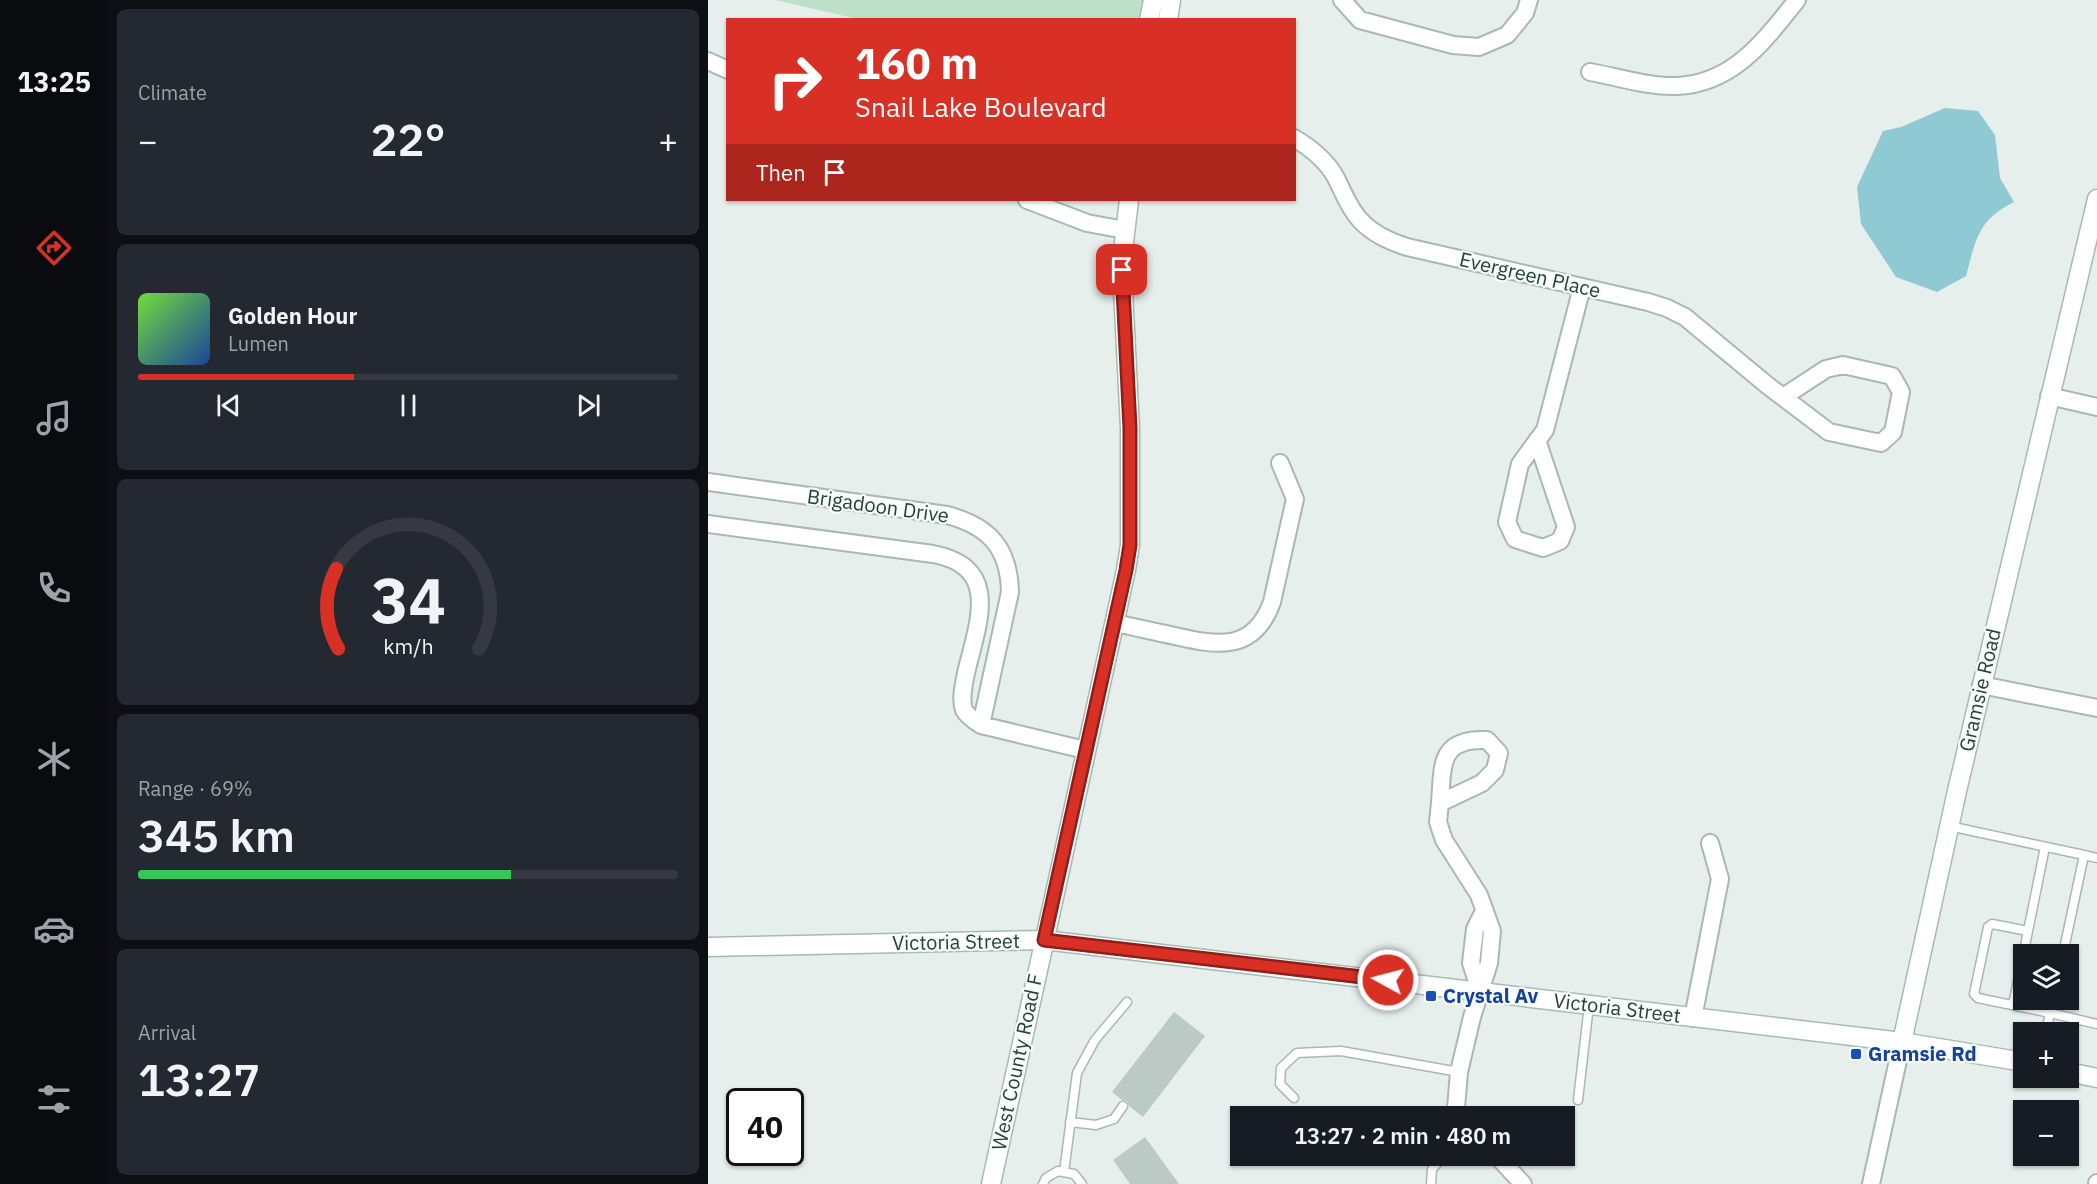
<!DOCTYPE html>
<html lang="en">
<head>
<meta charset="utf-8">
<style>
	:root { --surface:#171b24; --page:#242831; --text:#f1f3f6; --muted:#9ea1a6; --line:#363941; --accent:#d93025 }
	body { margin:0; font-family:"IBM Plex Sans",sans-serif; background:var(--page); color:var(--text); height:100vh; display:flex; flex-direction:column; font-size:22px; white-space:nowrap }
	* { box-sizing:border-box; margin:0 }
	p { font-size:20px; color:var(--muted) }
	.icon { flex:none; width:33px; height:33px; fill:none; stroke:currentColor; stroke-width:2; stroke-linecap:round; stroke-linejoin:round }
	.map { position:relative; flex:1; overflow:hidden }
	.panel { display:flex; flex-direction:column; gap:9px; padding:9px; background:#0d0f14; width:600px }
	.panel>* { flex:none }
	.guide { position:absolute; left:18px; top:18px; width:570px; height:183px; border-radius:0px; box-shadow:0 2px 4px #0004; background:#d93025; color:#fff; overflow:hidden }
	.tools { position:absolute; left:1305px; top:944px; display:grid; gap:12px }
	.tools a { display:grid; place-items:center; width:66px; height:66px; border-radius:0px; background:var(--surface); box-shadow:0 2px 4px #0004; font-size:30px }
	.speed { position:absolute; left:18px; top:1088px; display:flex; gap:12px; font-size:30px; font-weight:700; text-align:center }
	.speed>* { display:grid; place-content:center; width:78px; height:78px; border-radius:50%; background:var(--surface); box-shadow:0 2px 4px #0004; line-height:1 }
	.speed .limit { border:3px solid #111; border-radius:9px; background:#fff; color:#111 }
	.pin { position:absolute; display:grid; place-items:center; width:51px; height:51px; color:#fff; margin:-26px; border-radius:12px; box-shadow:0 3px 9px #0006 }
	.me { position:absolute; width:66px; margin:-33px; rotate:277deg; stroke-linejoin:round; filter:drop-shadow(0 0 4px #0008) }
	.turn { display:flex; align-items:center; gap:21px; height:126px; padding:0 30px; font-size:27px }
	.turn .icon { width:78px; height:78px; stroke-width:2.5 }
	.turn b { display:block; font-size:42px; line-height:51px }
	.then { display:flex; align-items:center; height:57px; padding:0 30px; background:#0003; gap:12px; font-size:22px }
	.big { font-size:45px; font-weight:600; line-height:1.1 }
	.panel .tile { flex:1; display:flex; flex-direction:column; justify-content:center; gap:9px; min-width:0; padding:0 21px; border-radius:9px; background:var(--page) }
	.panel .dial { align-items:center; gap:0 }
	.dial svg { height:156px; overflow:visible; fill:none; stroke:var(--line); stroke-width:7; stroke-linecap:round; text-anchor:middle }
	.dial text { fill:var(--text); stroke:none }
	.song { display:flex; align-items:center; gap:18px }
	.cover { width:72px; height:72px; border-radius:9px; background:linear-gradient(135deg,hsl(100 70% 55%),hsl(220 70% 35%)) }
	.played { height:6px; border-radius:3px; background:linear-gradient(90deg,var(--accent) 40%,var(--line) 40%) }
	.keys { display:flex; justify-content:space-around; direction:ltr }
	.heat { display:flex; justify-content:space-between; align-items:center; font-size:33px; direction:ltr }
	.charge { height:9px; border-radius:4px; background:linear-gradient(90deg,#34c759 69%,var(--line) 0) }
	.trip { position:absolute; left:522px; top:1106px; width:345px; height:60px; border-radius:0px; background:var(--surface); box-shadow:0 2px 4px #0004; font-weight:600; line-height:60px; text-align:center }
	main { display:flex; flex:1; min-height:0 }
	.tab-bar { display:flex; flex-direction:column; width:108px; justify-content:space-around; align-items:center; background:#090b0e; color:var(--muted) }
	.tab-bar .icon { width:42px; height:42px }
	.tab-bar .selected { color:var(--accent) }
	.tab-bar b { font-size:27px; color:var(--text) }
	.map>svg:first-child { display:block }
	.green { fill:#bfe0c8 }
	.water { fill:#8ec9d4 }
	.building { fill:#bbcac4 }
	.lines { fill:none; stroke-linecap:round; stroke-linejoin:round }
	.lane-casing { stroke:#a8b8b2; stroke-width:11 }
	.street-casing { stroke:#a8b8b2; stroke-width:20 }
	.secondary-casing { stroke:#a4bbb3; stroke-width:21 }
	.lane { stroke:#fff; stroke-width:8 }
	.street { stroke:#fff; stroke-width:16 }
	.secondary { stroke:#fff; stroke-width:18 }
	.route-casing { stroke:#8d1f18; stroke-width:15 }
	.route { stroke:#d93025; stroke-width:10 }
	.transit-dot { fill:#1a4fb4; stroke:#f7fbf9; stroke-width:2 }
	.labels { text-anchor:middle; stroke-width:4.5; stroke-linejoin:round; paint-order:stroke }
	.street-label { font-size:20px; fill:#24423a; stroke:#f7fbf9 }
	.transit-label { font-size:20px; font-weight:bold; fill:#164399; stroke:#f7fbf9; text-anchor:start }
</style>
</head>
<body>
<main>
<nav class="tab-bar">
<b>13:25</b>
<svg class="icon selected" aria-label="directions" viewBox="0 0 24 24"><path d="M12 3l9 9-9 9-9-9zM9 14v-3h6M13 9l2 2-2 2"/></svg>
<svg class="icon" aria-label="music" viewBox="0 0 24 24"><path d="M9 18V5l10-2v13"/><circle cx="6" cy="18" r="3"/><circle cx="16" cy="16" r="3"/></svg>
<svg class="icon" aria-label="phone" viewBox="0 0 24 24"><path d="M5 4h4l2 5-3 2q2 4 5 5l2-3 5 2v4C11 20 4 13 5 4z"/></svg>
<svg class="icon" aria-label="climate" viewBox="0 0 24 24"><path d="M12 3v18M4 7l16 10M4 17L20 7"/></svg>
<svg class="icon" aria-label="car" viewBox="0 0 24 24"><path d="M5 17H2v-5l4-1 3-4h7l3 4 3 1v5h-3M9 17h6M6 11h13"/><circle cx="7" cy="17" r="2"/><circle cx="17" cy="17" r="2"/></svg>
<svg class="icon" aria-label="filters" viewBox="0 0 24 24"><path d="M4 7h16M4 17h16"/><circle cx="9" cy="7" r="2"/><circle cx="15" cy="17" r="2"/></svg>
</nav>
<section class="panel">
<div class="tile"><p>Climate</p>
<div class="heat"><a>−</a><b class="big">22°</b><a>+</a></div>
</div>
<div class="tile">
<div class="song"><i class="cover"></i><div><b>Golden Hour</b><p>Lumen</p></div></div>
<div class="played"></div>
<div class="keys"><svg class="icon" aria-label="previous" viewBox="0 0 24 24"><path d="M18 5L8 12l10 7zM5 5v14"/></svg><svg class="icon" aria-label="pause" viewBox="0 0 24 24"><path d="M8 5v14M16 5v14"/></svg><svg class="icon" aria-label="next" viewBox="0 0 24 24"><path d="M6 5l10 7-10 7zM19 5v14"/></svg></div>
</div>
<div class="tile dial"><svg viewBox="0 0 100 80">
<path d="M14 69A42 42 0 1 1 86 69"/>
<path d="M14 69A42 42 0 0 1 13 28" stroke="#d93025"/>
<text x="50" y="56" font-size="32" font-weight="700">34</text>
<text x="50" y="72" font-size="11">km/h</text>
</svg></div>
<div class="tile"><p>Range · 69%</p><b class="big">345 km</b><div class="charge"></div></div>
<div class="tile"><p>Arrival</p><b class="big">13:27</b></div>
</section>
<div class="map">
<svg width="1389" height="1184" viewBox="0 0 1389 1184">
	<rect width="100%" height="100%" fill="#e6efeb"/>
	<path class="green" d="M 67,0 L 439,0 L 436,20 L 154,20 Z"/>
	<path class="water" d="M 1237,108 L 1270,111 L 1287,135 L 1292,178 L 1306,202 C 1270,220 1268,239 1258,276 L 1229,292 L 1188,277 L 1153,224 L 1149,187 L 1175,131 L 1193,127 Z"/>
	<path class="building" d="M 466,1012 L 497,1036 L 435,1117 L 421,1106 L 419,1101 L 414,1100 L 404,1092 Z
		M 437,1137 L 471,1184 L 422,1184 L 405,1160 Z"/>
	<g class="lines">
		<g class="lane-casing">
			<path id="lane" d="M 1241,826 L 1376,855 L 1355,954
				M 1337,847 L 1320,931 L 1284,924 L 1280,927 L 1266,994 L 1270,998 L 1342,1013 L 1345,999
				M 1376,855 L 1389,858
				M 1305,1005 L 1320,931
				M 1338,1032 L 1342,1013 L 1389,1024
				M 586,1098 L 572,1084 L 573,1068 L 589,1053 L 633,1051 L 751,1072
				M 870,1100 L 881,1005
				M 362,1122 L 388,1125 L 406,1119 L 415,1106
				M 356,1172 L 369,1073 L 387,1040 L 419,1002
				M 335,1184 L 338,1178 L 350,1171 L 366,1174 L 374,1184
				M 723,1184 L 724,1169 L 737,1155"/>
		</g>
		<g class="street-casing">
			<path id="street" d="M 634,0 L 652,20 L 745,45 L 771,47 L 799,35 L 817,13 L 821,0
				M 0,61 L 20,70
				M 882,72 C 910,77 940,87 969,86 C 1025,84 1057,40 1089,0
				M 586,138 C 603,148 617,159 627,176 C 635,191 640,207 652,220 C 665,234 681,241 699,247 L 940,302 L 959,308 L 977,317 L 1059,385 L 1121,432 L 1173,443 L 1185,432 L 1193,392 L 1184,376 L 1135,365 L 1118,369 L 1075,397
				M 319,200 L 379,223 L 417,230
				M 1341,396 L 1389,407
				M 829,440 L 858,527 L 852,541 L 835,548 L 807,539 L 799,522 L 812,464 L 837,430 L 874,287
				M 0,482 L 239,515 C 281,526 301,548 302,592 L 273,725
				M 0,524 L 225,554 C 295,567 269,625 258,673 C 256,684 252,699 256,710 C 260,717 267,721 273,725 L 377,750
				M 407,623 C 427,627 447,632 467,636 C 510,646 546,652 564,602 L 587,499 L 572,463
				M 1273,685 L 1389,708
				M 732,803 C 735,766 730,738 779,740 L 791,753 L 787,770 L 774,783 L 732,803 L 730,822 L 736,840 L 771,895 L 784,931 L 781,963 L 764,1017 L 751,1072 L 748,1108 L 751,1116
				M 772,991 L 763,963 L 767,929 L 776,911
				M 985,1018 L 1012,879 L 1002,843
				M 788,1155 L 815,1184
				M 1163,1184 L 1194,1042
				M 1389,1184 L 1389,1183"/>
		</g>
		<g class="secondary-casing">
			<path id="secondary" d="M 441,20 L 445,0
				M 460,20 L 463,0
				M 0,947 L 336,940 L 1194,1042 L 1316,1062
				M 1194,1042 L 1249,791 L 1389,199
				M 1360,1072 L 1389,1078
				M 283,1184 L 418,570 L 422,545 L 422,428 L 414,270 L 415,251 L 421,200"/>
		</g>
		<use href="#lane" class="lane"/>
		<use href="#street" class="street"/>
		<use href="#secondary" class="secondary"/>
	</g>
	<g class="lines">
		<g class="route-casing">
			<path id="route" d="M 414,270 L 422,428 L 422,545 L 418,570 L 336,940 L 680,980"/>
		</g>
		<use href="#route" class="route"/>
	</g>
	<g class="transit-dot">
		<rect x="717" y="990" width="12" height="12" rx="3"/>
		<rect x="1142" y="1048" width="12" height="12" rx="3"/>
	</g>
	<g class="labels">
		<g class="street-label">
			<text transform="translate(822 275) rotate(13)" y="7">Evergreen Place</text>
			<text transform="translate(170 506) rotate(8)" y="7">Brigadoon Drive</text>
			<text transform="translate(1272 690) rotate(-77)" y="7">Gramsie Road</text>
			<text transform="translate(248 942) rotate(-1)" y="7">Victoria Street</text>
			<text transform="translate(909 1008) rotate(7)" y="7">Victoria Street</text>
			<text transform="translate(309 1062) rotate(-78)" y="7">West County Road F</text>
		</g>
		<g class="transit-label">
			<text x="735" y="1003">Crystal Av</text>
			<text x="1160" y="1061">Gramsie Rd</text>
		</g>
	</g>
</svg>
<div class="tools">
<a><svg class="icon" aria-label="layers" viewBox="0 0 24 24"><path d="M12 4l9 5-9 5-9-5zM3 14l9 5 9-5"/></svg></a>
<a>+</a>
<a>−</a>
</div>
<div class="speed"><div class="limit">40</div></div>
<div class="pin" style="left:414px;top:270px;background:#d93025"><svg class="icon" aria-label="arrive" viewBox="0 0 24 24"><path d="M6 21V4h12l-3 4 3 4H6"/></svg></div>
<svg class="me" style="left:680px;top:980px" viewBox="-20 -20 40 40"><circle r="17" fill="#d93025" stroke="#fff" stroke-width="3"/><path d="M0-11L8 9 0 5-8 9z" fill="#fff"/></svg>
<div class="trip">13:27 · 2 min · 480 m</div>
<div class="guide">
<div class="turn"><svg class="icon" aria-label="right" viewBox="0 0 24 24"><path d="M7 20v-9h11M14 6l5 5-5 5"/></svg><div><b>160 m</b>Snail Lake Boulevard</div></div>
<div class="then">Then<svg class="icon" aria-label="arrive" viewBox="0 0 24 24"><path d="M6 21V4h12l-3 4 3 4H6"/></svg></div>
</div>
</div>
</main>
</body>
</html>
